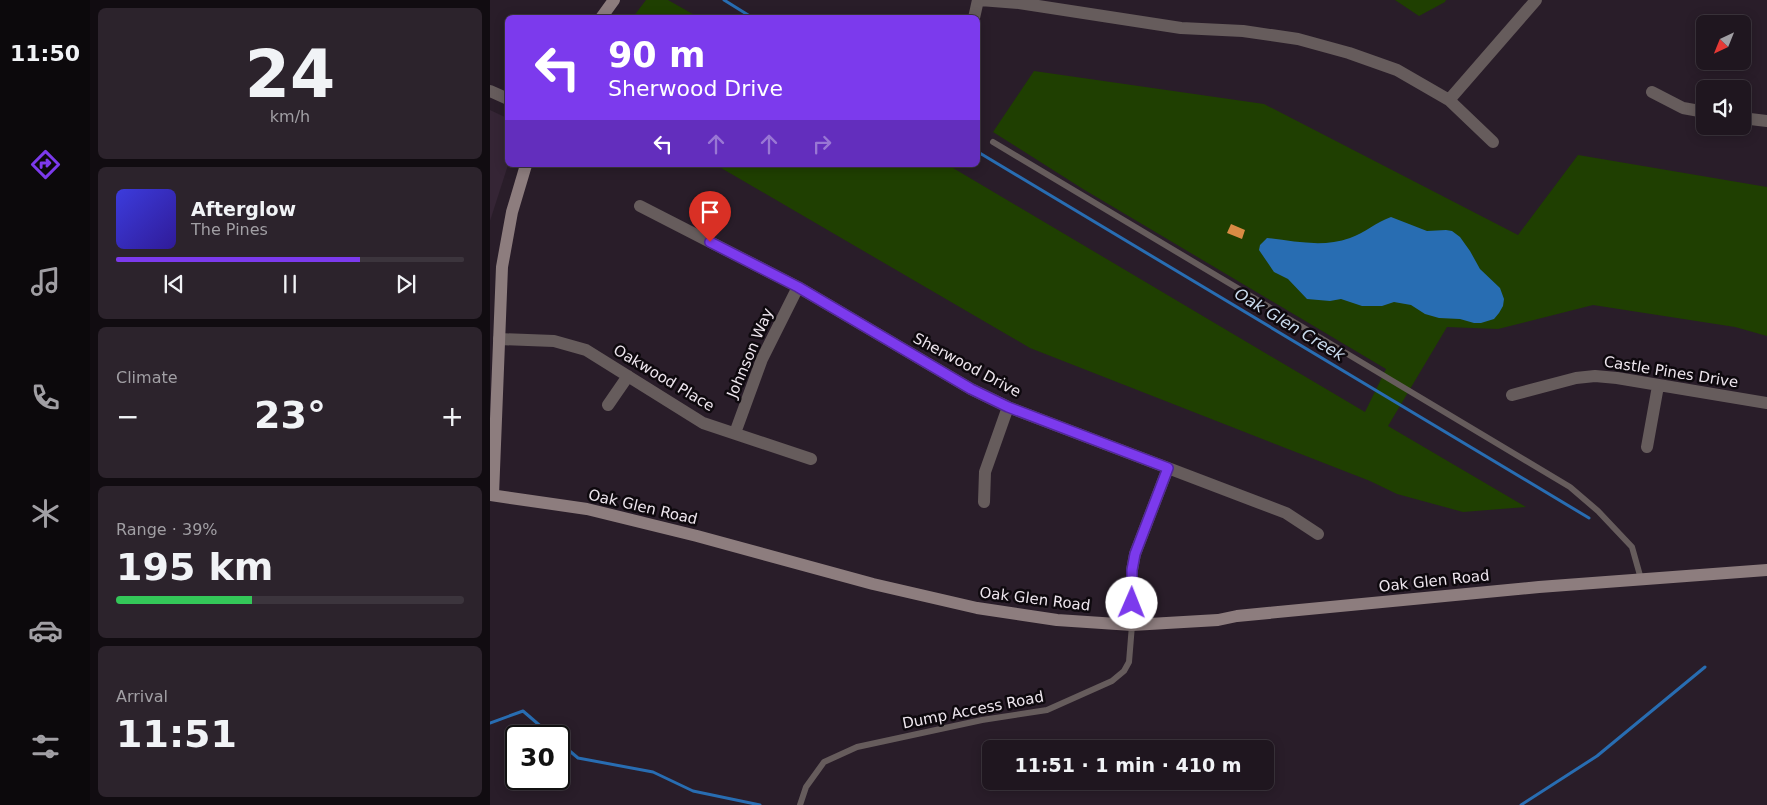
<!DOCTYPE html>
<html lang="en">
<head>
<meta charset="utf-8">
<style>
	:root { --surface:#1f161f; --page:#2c232c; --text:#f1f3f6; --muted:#a19fa4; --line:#3c353d; --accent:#7c3aed }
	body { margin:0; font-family:"DejaVu Sans",sans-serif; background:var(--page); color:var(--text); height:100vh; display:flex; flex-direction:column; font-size:19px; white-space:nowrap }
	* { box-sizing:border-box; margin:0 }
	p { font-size:16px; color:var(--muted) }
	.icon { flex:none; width:28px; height:28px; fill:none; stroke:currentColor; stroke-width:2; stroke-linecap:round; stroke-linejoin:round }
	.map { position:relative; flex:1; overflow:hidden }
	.details { display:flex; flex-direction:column; gap:8px; padding:8px; background:#110c11; width:400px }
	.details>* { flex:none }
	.guide { position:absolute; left:15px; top:15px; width:475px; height:152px; border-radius:8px; box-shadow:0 2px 12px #0003,0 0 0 1px var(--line); background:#7c3aed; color:#fff; overflow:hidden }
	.needle { width:32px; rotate:223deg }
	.controls { position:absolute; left:1206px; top:15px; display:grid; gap:10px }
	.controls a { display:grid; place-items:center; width:55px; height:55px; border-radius:8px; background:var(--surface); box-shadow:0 2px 12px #0003,0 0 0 1px var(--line); font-size:25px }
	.speed { position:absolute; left:15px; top:725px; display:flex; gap:10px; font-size:25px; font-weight:700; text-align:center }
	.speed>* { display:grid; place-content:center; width:65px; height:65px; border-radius:50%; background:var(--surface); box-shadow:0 2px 12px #0003,0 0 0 1px var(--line); line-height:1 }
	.speed .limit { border:2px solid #111; border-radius:8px; background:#fff; color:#111 }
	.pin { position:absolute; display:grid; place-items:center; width:42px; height:42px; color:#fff; margin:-51px -21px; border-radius:50% 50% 50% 0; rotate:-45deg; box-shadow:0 0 5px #0007 }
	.pin .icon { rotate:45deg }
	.me { position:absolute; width:55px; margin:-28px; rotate:1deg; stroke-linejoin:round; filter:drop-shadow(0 0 4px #0008) }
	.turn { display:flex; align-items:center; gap:18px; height:105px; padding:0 20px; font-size:22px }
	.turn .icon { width:65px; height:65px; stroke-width:2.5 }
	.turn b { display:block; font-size:35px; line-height:42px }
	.lanes { display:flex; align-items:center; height:48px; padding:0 20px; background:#0003; justify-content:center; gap:25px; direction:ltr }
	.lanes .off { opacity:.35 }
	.big { font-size:38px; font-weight:600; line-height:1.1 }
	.details .tile { flex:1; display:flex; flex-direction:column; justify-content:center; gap:8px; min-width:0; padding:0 18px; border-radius:8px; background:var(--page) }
	.details .dial { align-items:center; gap:0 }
	.dial b { font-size:65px; line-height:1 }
	.song { display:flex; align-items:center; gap:15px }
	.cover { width:60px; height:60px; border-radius:8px; background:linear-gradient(135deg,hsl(240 70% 55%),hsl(250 70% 35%)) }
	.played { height:5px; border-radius:2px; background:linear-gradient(90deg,var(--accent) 70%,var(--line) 70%) }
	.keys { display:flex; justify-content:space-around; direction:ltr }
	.heat { display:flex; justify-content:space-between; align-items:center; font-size:28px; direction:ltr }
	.charge { height:8px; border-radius:4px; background:linear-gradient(90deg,#34c759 39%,var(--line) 0) }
	.trip { position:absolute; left:492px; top:740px; width:292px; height:50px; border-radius:8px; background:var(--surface); box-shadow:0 2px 12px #0003,0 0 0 1px var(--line); font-weight:600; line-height:50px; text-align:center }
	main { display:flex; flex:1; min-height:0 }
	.tabs { display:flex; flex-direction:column; width:90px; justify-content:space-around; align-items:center; background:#0c090c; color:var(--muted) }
	.tabs .icon { width:35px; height:35px }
	.tabs .on { color:var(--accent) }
	.tabs b { font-size:22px; color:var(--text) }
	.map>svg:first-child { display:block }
	.built { fill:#352535 }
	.green { fill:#1f3f01 }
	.water { fill:#286db2 }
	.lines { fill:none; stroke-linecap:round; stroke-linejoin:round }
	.stream { stroke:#286db2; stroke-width:3 }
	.building { fill:#d98b44 }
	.service { stroke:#665c5c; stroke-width:6 }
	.minor { stroke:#665c5c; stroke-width:12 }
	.tertiary { stroke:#665c5c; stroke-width:12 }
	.secondary { stroke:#8d7d7e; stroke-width:12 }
	.route-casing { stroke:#51269a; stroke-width:12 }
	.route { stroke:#7c3aed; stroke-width:9 }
	.labels { text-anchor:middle; stroke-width:5; stroke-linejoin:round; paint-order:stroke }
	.street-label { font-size:15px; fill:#eee6ee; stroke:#0e090e }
	.water-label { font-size:16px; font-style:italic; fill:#cadbee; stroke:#0e090e }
</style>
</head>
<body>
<main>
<nav class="tabs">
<b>11:50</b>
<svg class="icon on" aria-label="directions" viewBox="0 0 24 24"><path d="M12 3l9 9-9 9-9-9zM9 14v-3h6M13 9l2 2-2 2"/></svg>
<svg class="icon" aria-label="music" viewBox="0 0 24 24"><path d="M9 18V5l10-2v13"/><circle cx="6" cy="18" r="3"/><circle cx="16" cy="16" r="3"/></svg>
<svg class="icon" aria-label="phone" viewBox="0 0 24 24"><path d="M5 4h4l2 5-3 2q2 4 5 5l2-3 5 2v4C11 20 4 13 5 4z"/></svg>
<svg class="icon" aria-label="climate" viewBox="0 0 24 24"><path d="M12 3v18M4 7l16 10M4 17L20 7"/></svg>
<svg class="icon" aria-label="car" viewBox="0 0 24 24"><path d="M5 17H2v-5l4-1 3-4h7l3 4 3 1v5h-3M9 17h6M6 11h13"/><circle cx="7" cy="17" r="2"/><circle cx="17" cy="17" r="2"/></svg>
<svg class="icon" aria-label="filters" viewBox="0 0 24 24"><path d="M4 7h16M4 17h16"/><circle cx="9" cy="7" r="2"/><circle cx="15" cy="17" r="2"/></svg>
</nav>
<section class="details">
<div class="tile dial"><b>24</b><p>km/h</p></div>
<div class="tile">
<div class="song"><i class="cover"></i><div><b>Afterglow</b><p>The Pines</p></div></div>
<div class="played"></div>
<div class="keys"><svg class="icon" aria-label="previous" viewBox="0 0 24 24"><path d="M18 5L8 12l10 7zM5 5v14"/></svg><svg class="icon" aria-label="pause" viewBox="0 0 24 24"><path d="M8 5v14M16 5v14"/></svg><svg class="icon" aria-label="next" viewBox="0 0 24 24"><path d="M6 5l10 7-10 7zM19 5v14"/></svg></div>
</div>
<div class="tile"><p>Climate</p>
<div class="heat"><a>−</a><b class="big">23°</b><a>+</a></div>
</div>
<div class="tile"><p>Range · 39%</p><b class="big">195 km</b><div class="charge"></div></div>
<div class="tile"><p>Arrival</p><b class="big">11:51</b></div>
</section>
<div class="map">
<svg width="1277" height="805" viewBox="0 0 1277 805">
	<rect width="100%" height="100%" fill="#291d29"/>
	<path class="built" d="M 0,110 L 17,118 L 18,165 L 0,221 Z"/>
	<path class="green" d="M 156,0 L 178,0 L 208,17 L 143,17 Z
		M 905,0 L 956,0 L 955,2 L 929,16 Z
		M 544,71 L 774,104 L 1028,235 L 1088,155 L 1277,187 L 1277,336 L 1245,327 L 1103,305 L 1008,329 L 957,327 L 898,426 L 1036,507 L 973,512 L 907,494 L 880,481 L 540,348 L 226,165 L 458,165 L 875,412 L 896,369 L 593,189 L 503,132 Z"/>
	<path class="water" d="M 901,217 L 937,231 L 956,230 L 962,231 L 970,237 L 980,251 L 990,269 L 1010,288 L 1014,299 L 1013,306 L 1009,313 L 1004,319 L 991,323 L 984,323 L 970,319 L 949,318 L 935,314 L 921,305 L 904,302 L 892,306 L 872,306 L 851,299 L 840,301 L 817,299 L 798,279 L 784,272 L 769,250 L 770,245 L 777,238 C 805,241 832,248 860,238 C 875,233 886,222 901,217 Z"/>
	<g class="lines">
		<path class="stream" d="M 234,0 L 263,18
			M 488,152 L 1099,518
			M 0,723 L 33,711 L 62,736
			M 69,742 L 88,758 L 163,772 L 203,791 L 270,805
			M 1031,805 L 1107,756 L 1215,667"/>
	</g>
	<path class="building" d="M 741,224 L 755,230 L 752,239 L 737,233 Z"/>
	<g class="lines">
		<path class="service" d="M 503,142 L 1080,487 L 1108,511 L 1142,547 L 1151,579
			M 310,805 L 316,787 L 334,762 L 367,747 L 492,720 L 557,710 L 622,681 L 634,671 L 639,662 L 642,625"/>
		<path class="minor" d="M 490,0 L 529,3 L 691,28 L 753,31 L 808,39 L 859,53 L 907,70 L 959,100 L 1003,142
			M 484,18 L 488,0
			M 1162,92 L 1193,108 L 1215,112
			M 959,100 L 1046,0
			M 1252,118 L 1277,121
			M 150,206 L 308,287 L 481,389 L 518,407 L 796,513 L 828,534
			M 9,339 L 64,341 L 96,350 L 213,423 L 321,459
			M 1022,395 L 1086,378 L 1105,376 L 1127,378 L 1277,403
			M 118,405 L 138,376
			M 245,433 L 272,359 L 308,287
			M 1157,447 L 1168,386
			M 494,502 L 495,472 L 518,407
			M 642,625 L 642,570 L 645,554 L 678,468"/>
		<path class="tertiary" d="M 0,91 L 18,99"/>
		<path class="secondary" d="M 111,18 L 124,0
			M 0,495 L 97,509 L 207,536 L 383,584 L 487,608 L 567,620 L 642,625 L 728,620 L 747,616 L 1049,587 L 1277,570
			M 3,495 L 12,267 L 22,212 L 36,165"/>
	</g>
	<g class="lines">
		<g class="route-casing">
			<path id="route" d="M 220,242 L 308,287 L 481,389 L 518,407 L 678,468 L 645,554 L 642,570 L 642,603"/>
		</g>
		<use href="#route" class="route"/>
	</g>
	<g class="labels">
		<g class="street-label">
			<text transform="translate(260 353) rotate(-67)" y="5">Johnson Way</text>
			<text transform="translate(477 365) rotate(28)" y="5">Sherwood Drive</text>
			<text transform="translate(1181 372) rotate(9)" y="5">Castle Pines Drive</text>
			<text transform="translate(174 378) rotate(31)" y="5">Oakwood Place</text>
			<text transform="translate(153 507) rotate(13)" y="5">Oak Glen Road</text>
			<text transform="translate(944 581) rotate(-6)" y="5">Oak Glen Road</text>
			<text transform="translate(545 599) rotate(7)" y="5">Oak Glen Road</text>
			<text transform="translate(483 710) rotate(-11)" y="5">Dump Access Road</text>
		</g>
		<g class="water-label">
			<text transform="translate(800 324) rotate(31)" y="6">Oak Glen Creek</text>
		</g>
	</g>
</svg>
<div class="controls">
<a><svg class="needle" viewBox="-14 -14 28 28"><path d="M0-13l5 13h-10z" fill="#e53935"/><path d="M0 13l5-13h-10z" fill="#a19fa4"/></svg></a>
<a><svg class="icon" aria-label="sound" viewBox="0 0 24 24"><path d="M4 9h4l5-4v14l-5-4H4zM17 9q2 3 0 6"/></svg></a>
</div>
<div class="speed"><div class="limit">30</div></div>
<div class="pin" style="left:220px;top:242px;background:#d93025"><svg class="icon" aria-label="arrive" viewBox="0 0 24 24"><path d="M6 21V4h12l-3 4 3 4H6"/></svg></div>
<svg class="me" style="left:642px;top:603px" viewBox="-20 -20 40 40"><circle r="19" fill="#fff"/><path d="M0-13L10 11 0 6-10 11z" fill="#7c3aed"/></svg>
<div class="trip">11:51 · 1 min · 410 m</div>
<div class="guide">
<div class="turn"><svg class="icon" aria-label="left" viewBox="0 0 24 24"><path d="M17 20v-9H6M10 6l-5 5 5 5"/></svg><div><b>90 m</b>Sherwood Drive</div></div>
<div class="lanes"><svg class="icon" aria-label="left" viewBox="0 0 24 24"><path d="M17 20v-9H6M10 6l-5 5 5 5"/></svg><svg class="icon off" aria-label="ahead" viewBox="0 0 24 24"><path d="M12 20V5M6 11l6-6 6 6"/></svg><svg class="icon off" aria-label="ahead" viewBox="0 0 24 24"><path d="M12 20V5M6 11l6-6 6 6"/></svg><svg class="icon off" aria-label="right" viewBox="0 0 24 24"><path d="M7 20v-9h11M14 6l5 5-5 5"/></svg></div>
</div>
</div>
</main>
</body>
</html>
